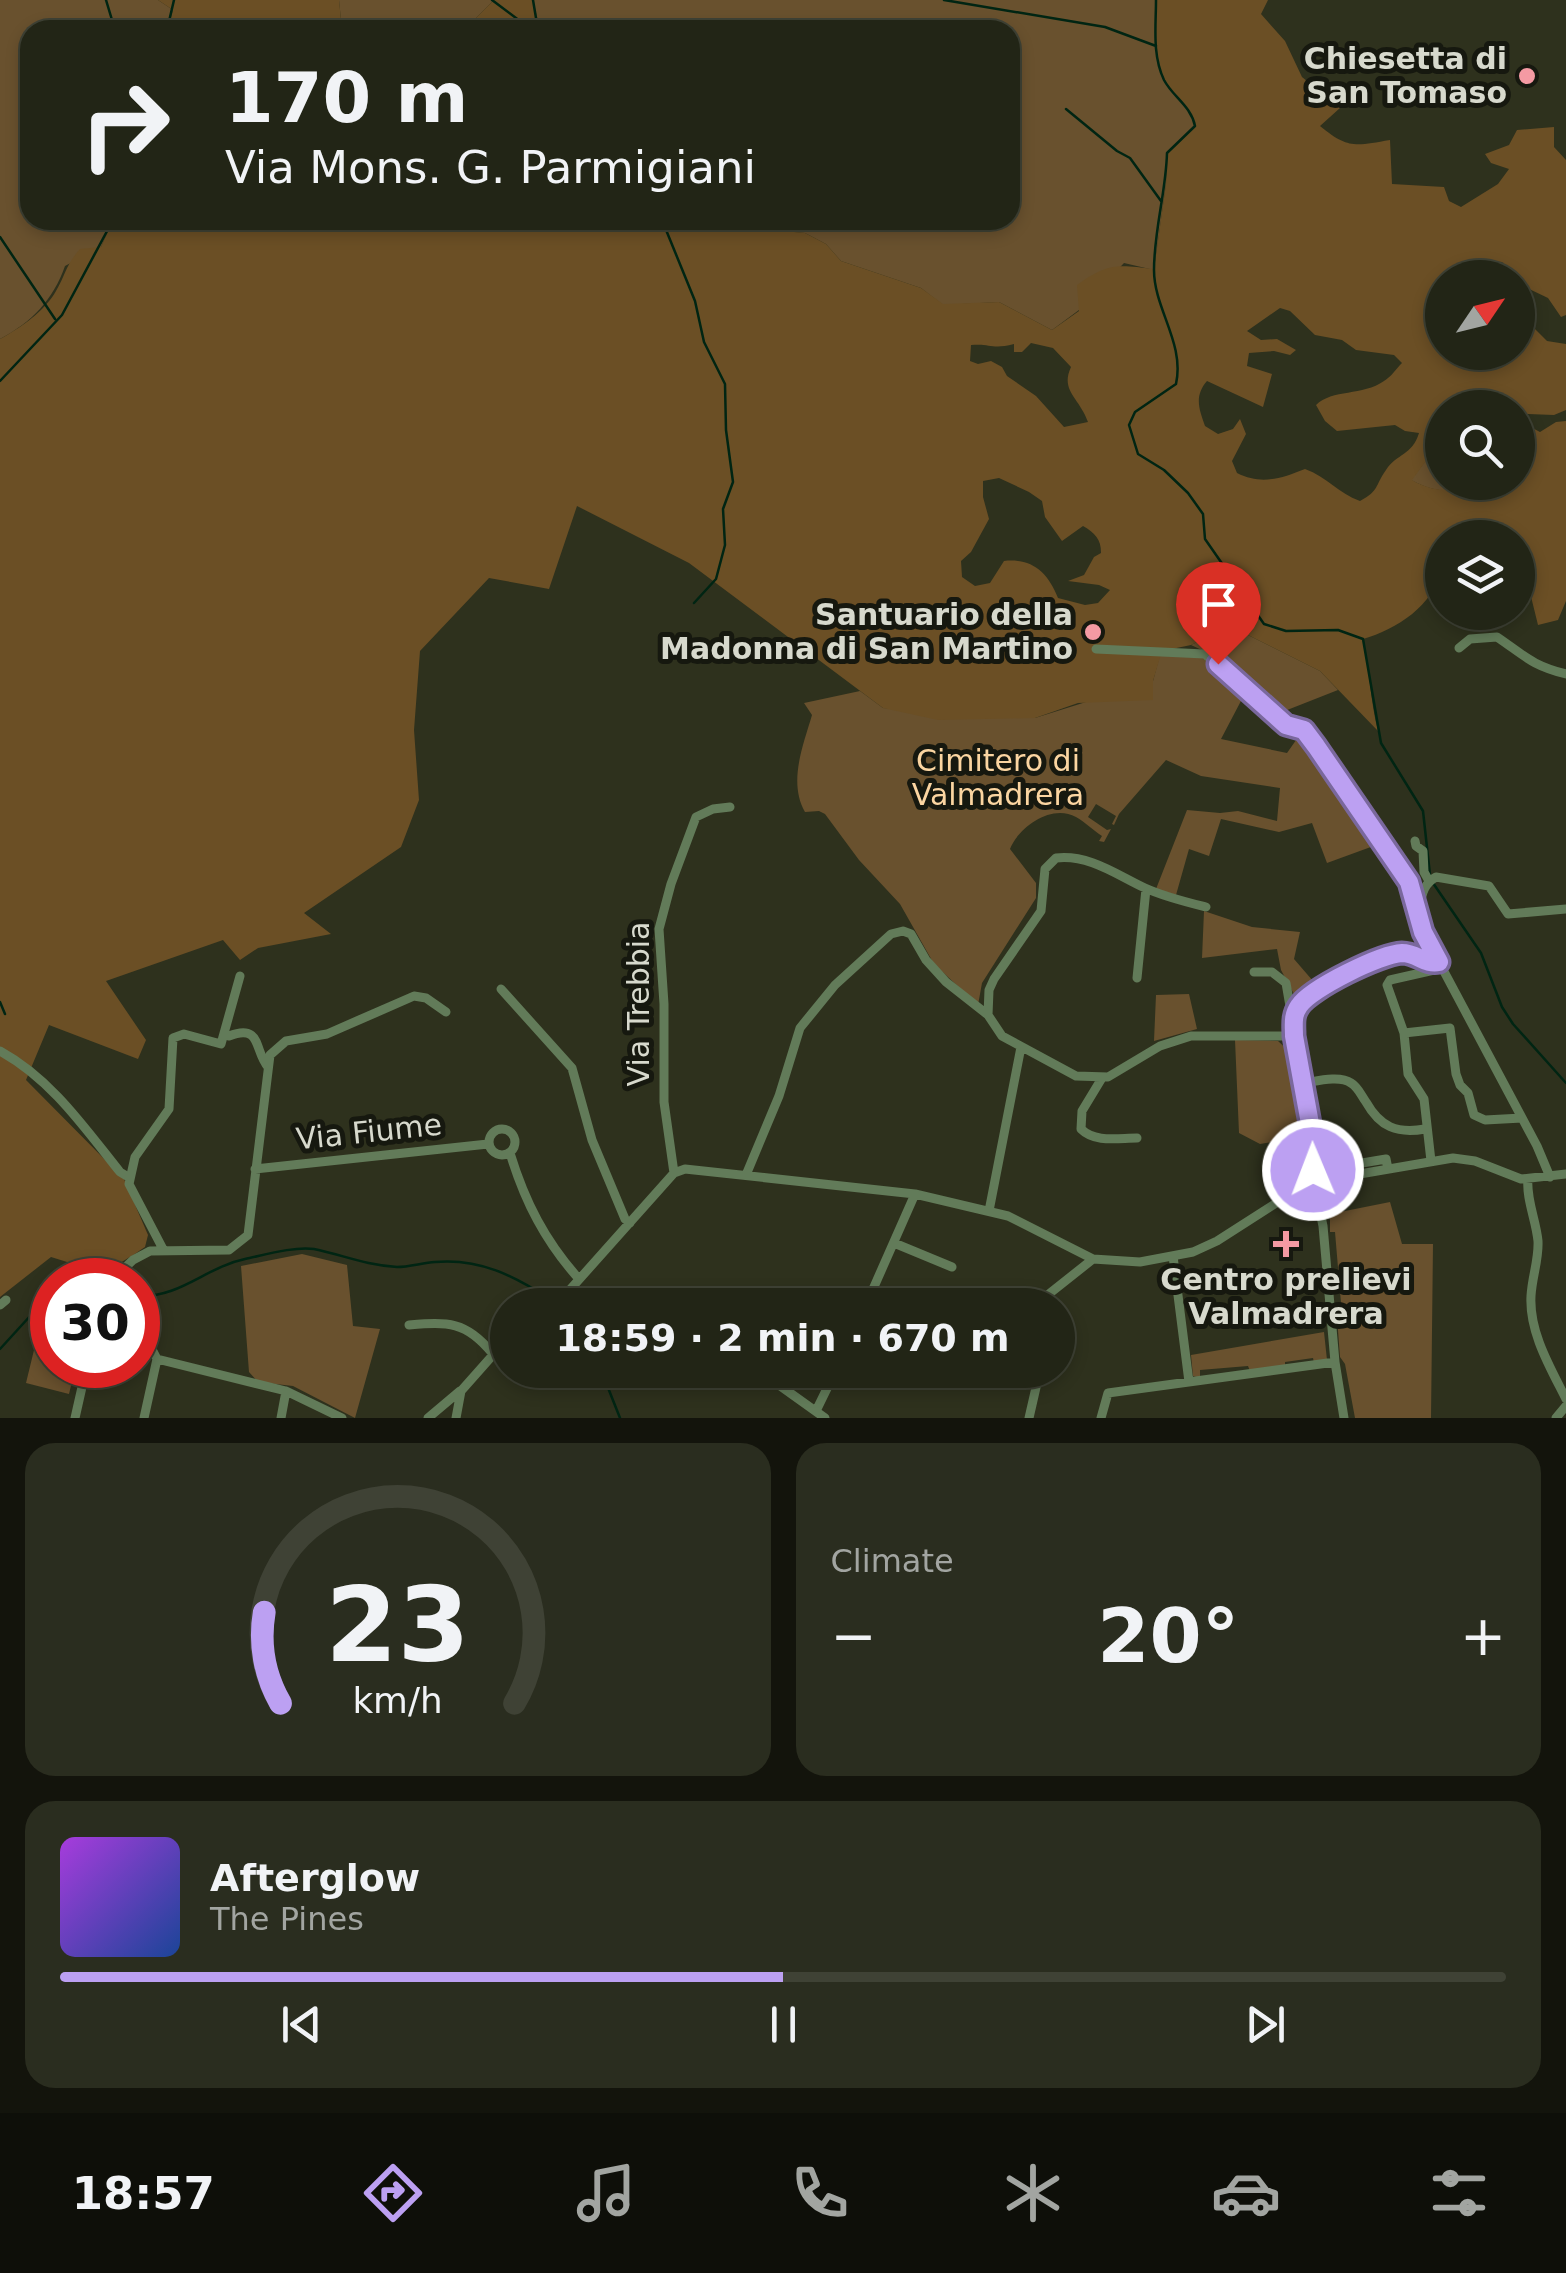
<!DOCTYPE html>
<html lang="en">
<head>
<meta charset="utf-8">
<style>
	:root { --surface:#222516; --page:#2a2d1f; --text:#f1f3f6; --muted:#a2a5a1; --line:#3f4235; --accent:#bca0f2 }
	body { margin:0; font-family:"DejaVu Sans",sans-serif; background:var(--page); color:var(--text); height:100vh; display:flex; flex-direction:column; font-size:38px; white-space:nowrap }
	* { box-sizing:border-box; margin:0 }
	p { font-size:32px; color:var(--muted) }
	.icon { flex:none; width:55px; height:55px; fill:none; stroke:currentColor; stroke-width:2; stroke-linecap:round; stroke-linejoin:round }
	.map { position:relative; height:1418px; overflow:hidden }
	.sheet { display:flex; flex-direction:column; gap:25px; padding:25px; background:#13140c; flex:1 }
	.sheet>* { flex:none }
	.hud { position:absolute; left:20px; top:20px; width:1000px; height:210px; border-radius:30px; box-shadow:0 5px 15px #0003,0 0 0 2px var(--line); background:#222516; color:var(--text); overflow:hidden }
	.needle { width:65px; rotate:55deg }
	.tools { position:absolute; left:1425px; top:260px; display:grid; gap:20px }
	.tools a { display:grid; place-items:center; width:110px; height:110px; border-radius:50%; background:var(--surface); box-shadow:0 5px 15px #0003,0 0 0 2px var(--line); font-size:50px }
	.speed { position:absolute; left:30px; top:1258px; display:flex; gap:20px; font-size:50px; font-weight:700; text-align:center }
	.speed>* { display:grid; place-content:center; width:130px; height:130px; border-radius:50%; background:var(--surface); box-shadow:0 5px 15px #0003,0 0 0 2px var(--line); line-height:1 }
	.speed .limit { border:15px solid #d22; background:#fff; color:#111 }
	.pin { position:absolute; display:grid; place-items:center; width:85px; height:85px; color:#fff; margin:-102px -42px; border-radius:50% 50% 50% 0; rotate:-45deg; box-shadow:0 0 10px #0007 }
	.pin .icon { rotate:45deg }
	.me { position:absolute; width:110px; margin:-55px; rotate:359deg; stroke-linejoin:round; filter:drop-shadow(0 0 8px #0008) }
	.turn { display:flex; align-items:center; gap:35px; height:210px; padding:0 40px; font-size:45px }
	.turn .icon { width:130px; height:130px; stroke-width:2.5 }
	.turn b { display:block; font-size:70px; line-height:85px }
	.big { font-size:75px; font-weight:800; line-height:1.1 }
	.sheet .tile { flex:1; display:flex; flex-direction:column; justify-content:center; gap:15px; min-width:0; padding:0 35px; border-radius:30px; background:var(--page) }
	.sheet .dial { align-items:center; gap:0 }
	.dial svg { height:260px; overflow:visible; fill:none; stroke:var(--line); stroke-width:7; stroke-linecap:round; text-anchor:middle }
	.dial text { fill:var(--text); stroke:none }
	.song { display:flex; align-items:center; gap:30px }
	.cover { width:120px; height:120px; border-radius:15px; background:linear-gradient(135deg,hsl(280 70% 55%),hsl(220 70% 35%)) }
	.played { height:10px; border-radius:5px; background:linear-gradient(90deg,var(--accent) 50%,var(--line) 50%) }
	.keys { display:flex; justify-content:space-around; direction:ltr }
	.heat { display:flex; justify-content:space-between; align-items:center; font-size:55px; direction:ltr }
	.sheet .tiles { flex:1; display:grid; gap:25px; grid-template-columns:1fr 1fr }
	.tile:last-child { grid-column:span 2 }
	.trip { position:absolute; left:490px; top:1288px; width:585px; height:100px; border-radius:50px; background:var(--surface); box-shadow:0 5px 15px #0003,0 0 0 2px var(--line); font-weight:800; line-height:100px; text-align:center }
	.tabs { display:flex; height:160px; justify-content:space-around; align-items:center; background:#0e0f09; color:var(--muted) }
	.tabs .icon { width:70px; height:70px }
	.tabs .on { color:var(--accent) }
	.tabs b { font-size:45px; color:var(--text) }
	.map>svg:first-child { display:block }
	.green { fill:#69512e }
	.forest { fill:#6b4f25; fill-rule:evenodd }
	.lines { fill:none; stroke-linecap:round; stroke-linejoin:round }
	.stream { stroke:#002513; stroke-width:2.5 }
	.minor { stroke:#627b59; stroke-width:9 }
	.route-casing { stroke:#7a689d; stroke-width:25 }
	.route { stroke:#bca0f2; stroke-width:18 }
	.poi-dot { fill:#f49aa3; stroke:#16180f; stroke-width:4 }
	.labels { text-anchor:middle; stroke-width:10; stroke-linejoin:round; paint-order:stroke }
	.poi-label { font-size:30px; font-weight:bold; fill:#d7d9cd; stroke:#16180f; text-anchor:end }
	.park-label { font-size:30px; fill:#fbd5a1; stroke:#16180f }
	.street-label { font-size:30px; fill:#d7d9cd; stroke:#16180f }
</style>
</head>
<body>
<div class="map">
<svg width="1566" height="1418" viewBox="0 0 1566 1418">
	<rect width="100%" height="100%" fill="#2e311d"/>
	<path class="green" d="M 0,0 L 158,0 L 173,10 L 167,30 L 30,30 L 30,220 L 113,220 L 101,247 L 65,266 C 53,300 32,322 0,339 Z
		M 339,0 L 494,0 L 464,30 L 342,30 Z
		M 533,0 L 1156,0 C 1156,26 1152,56 1164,80 C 1173,97 1191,106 1195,126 L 1167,153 L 1166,184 L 1154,270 L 1124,263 L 1079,310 L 1052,330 L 999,302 L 943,305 L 921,288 L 841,261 L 826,244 L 805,233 L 742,227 L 734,220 L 1010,220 L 1010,30 L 540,30 Z
		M 1442,439 L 1442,482 L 1487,483 C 1462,494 1436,494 1411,480 Z
		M 1230,626 L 1320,671 L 1338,690 L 1277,714 L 1204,651 L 1191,645 Z
		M 1160,655 L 1203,657 L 1216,667 L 1211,668 L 1242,699 L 1221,739 L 1287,753 L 1301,733 L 1379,844 L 1327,863 L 1312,823 L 1279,832 L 1221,819 L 1209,856 L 1189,849 L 1176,895 L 1156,889 L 1187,810 L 1220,813 L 1238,811 L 1277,821 L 1280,788 L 1201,776 L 1166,760 L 1119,814 L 1114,825 L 1112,824 L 1116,816 L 1096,804 L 1088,817 L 1107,830 L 1111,829 L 1104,842 L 1099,841 L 1102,836 C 1093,830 1085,822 1076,817 C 1051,803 1018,828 1010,849 L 1036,883 L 1036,898 L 982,983 L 978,1005 L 934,964 L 900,904 L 859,860 L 825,814 L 819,811 L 805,812 C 788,782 803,746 812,715 L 804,703 L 860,691 L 883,708 L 1035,718 L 1153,681 Z
		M 1204,911 L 1252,927 L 1300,932 L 1294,959 L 1313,981 L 1296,998 L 1281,970 L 1277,949 L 1202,958 Z
		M 1189,994 L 1197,1029 L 1154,1041 L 1156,995 Z
		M 1235,1040 L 1278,1041 L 1292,1054 L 1305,1130 L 1285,1133 L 1283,1140 L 1260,1144 L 1239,1133 Z
		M 1390,1202 L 1402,1244 L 1433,1244 L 1431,1418 L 1355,1418 L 1345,1364 L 1340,1357 L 1336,1304 L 1341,1303 L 1335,1232 L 1330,1232 L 1330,1214 Z
		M 302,1254 L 347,1265 L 353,1326 L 380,1329 L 355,1418 L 293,1386 L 258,1382 L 249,1372 L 241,1266 Z
		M 42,1317 L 52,1320 L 52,1365 L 76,1365 L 69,1394 L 26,1383 Z
		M 1324,1332 L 1327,1360 L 1314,1363 L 1313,1358 L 1285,1362 L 1285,1367 L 1250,1371 L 1248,1366 L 1200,1370 L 1200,1378 L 1193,1376 L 1191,1355 Z"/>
	<path class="forest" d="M 158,0 L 339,0 L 342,30 L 167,30 L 173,10 Z
		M 494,0 L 533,0 L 540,30 L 464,30 Z
		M 1156,0 L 1268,0 L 1261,14 L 1285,41 L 1302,77 L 1340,108 L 1320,126 C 1348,149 1355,146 1390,140 L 1392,184 L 1444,187 L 1449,201 L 1461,207 L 1498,184 L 1509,169 L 1491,163 L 1485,154 L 1509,145 L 1517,130 L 1554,127 L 1554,147 L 1566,160 L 1566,315 L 1561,317 L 1548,298 L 1525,287 L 1502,262 C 1479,259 1464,277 1442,278 L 1442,352 L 1518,352 L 1518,312 L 1547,341 L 1566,344 L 1566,410 L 1554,415 L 1528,414 L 1521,422 L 1540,432 L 1556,422 L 1566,421 L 1566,601 L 1558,620 L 1538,625 L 1521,556 L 1518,555 L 1518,538 L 1442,538 C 1442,547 1445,560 1442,569 C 1433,606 1397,629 1363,639 C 1370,670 1370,700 1378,731 L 1320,671 L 1230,626 L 1191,645 L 1162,651 L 1153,681 L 1153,700 L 1078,703 L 1035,718 L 938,720 L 883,708 L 689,563 L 577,506 L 549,589 L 489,578 L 420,651 L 414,730 L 419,800 L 401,847 L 304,913 L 331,934 L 258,948 L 240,960 L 223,940 L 106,981 L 146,1040 L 138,1059 L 49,1025 L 26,1080 L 124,1179 L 148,1235 L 145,1247 C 102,1277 99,1272 51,1257 L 0,1297 L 0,339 C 20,328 44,312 56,291 C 66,274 65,266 80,249 L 101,247 L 113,220 L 734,220 L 742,227 L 805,233 L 826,244 L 841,261 L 921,288 L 943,304 L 999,302 L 1052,330 L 1079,311 L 1077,285 C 1109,262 1118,265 1154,269 L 1166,184 L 1167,153 L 1195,125 C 1191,106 1172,97 1164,80 C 1152,56 1156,26 1156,0 ZM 1280,308 L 1290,311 L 1315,335 L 1342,340 L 1356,350 L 1394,355 L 1402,363 C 1396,369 1391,377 1384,381 C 1363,396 1332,389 1316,405 L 1325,421 L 1337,431 L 1395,425 L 1405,431 L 1419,433 C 1412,456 1397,453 1386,470 C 1374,487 1380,490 1360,501 C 1338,493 1327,477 1305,469 C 1280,479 1261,485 1237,473 L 1232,461 L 1246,434 L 1240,419 L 1233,429 L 1218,434 L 1205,426 C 1199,409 1194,396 1207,381 L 1263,407 L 1272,374 L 1247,366 L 1249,353 L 1274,351 L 1290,355 L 1296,350 L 1277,339 L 1261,340 L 1247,331 ZM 1031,343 L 1053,348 L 1071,367 C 1060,391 1079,397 1088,422 L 1064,427 L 1036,396 L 1007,376 L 1002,367 L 991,361 L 978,364 L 970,361 L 971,345 C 991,343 991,350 1014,344 L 1014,352 L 1022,352 ZM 1442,408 L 1518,408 L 1518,482 C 1480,483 1447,501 1412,480 L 1442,439 ZM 999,478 L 1029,492 L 1042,501 L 1045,517 L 1062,541 L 1083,526 C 1095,533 1101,539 1101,553 L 1094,557 L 1084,575 L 1068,581 L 1099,585 L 1110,590 L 1098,603 L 1085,605 L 1058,598 C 1048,573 1033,558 1004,561 L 990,583 L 975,586 L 962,577 L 961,561 L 971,552 L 989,519 L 983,497 L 983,481 Z"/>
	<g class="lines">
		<path class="stream" d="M 106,0 L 115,30
			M 492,0 L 520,21 L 527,30
			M 533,0 L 538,30
			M 944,0 L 1105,27 L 1156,46
			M 1156,0 C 1156,26 1152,55 1164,80 C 1173,97 1191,106 1195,126 L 1167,153 C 1166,192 1154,230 1154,270 C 1154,309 1185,343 1176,384 L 1135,412 L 1129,425 L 1138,454 L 1164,470 L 1188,493 L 1203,514 L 1205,539 L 1264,624 L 1286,631 L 1338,630 L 1363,639 L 1381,743 L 1423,811 L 1430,875
			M 167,30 L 174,0
			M 1066,109 L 1117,151 L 1130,158 L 1161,201
			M 662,220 L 695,301 L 704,342 L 725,384 L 726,430 L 733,482 L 723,509 L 725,545 L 716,579 L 694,603
			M 0,237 L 55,319
			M 0,381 L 62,315 L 113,220
			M 1433,883 L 1481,953 L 1502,1007 L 1513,1024 L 1566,1083
			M 0,1002 L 5,1014
			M 71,1280 L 86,1280
			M 138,1296 C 180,1298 206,1267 245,1259 C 264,1255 295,1246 314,1249 C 343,1255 365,1265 397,1267 C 409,1267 422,1263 435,1262 C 480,1258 514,1276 550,1299
			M 0,1349 L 52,1292
			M 601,1370 L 620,1418"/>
		<path class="minor" d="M 1459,648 L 1470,639 L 1497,637 C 1525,656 1531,665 1566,674
			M 1096,649 L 1205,654 L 1286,725 L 1304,731 L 1409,882 L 1423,932 L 1537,1146 L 1550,1177
			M 1415,841 L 1416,846 L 1423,851 L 1424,872 L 1429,881
			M 1421,911 C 1420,897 1423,884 1436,877 L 1489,886 L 1508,914 L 1566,909
			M 1254,972 L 1272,972 L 1286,983 L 1313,1140 L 1324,1172
			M 1137,978 L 1146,889
			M 501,989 L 572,1068 L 592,1140 L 625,1219 L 630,1223
			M 988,1015 L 989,990 L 994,979 L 1041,911 L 1045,869 L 1056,858 C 1089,854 1117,875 1145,888 C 1165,897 1186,902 1206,907
			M 1294,1016 C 1305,990 1373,954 1401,953 C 1416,953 1425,965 1439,962
			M 1404,1033 L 1450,1028 L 1456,1074 L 1460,1085 L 1468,1093 L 1474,1115 L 1485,1120 L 1522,1118
			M 229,1036 C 262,1023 254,1051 268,1067
			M 0,1051 C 51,1079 84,1127 120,1172 L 130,1178
			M 1102,1078 L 1082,1111 L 1081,1129 C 1095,1143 1118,1138 1137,1138
			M 1304,1083 C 1317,1081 1340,1075 1351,1083 C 1358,1087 1361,1095 1366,1102 C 1380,1127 1397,1134 1425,1129
			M489 1142a13 13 0 1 1 26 0a13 13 0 1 1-26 0Z
			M 510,1153 C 525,1202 545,1241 579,1279
			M 1431,1161 L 1424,1099 L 1408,1074 L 1404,1033 L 1387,985 L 1390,980 L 1443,968
			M 1362,1163 L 1386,1159 L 1388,1169
			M 255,1169 L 488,1144
			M 674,1173 L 664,1102 L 664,1004 L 659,929 L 671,884 L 696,817 L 713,809 L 730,807
			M 746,1175 L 779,1096 L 800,1028 L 835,985 L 891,934 L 903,931 L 911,934 L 926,960 L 946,982 L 988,1015 L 1002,1036 L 1076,1076 L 1108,1077 L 1160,1046 L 1191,1036 L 1295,1036
			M 1528,1179 C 1526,1199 1536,1220 1538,1241 C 1539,1259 1532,1277 1531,1296 C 1529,1332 1550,1367 1566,1399
			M 1316,1193 L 1323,1226 L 1335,1362 L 1344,1418
			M 1295,1195 L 1321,1193 L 1343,1179
			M 989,1211 L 1021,1047
			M 894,1243 L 952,1267
			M 164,1251 L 129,1184 L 135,1157 L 169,1109 L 173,1038 L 184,1034 L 221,1044 L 240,976
			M 1173,1256 L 1189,1382
			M 112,1280 L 133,1260 L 150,1251 L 229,1250 L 248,1235 L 270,1055 L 286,1041 L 327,1034 L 414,996 L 426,998 L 446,1012
			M 567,1293 L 599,1305
			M 0,1305 L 6,1300
			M 549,1305 L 567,1293 L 674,1173 L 685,1169 L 915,1194 L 1008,1216 L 1093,1259 L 1140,1262 L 1193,1252 L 1217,1241 L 1295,1191 L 1313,1170 L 1320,1170 L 1327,1176 L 1348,1176 L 1453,1158 L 1475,1161 L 1521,1179 L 1566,1174
			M 866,1305 L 915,1194
			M 1035,1305 L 1093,1259
			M 138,1322 L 157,1359 L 286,1391 L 342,1418
			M 409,1325 C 448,1322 466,1321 492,1353
			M 749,1370 L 772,1380 L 825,1418
			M 816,1411 L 836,1370
			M 75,1418 L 87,1365
			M 144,1418 L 157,1359
			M 281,1418 L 286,1391
			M 428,1418 L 460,1391
			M 456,1418 L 461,1391 L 508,1338
			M 1029,1418 L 1040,1370
			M 1101,1418 L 1108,1393 L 1335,1362
			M 1556,1418 L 1566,1406"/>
	</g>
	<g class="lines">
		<g class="route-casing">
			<path id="route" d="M 1218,664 L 1286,725 L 1304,730 L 1316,746 L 1409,882 L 1423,932 L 1439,962 C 1425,965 1417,953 1402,953 C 1381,954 1311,988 1299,1006 C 1292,1016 1294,1025 1294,1036 L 1313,1140 L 1324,1172 L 1313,1170"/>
		</g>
		<use href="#route" class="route"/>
	</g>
	<g class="poi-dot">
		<circle cx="1527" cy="76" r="10"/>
		<circle cx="1093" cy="632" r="10"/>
		<path d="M1281 1229h10v10h10v10h-10v10h-10v-10h-10v-10h10z"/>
	</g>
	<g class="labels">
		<g class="poi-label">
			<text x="1507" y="69">Chiesetta di<tspan x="1507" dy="34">San Tomaso</tspan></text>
			<text x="1073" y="625">Santuario della<tspan x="1073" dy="34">Madonna di San Martino</tspan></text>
			<text x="1286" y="1290" text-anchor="middle">Centro prelievi<tspan x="1286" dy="34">Valmadrera</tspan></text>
		</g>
		<g class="park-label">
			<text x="998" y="771">Cimitero di<tspan x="998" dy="34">Valmadrera</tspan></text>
		</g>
		<g class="street-label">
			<text transform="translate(639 1004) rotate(-90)" y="10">Via Trebbia</text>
			<text transform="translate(369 1132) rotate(-6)" y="10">Via Fiume</text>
		</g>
	</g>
</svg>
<div class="tools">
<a><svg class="needle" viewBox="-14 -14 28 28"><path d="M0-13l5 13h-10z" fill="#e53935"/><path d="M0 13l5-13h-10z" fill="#a2a5a1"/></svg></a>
<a><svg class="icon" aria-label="search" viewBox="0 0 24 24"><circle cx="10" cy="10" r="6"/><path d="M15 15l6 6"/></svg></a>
<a><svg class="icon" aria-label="layers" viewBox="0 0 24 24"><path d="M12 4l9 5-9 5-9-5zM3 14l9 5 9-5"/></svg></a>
</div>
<div class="speed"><div class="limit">30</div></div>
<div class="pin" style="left:1218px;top:664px;background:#d93025"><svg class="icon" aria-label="arrive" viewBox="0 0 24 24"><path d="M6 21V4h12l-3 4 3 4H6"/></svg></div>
<svg class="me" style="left:1313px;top:1170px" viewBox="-20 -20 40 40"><circle r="17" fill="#bca0f2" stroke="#fff" stroke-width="3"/><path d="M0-11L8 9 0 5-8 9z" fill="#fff"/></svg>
<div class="trip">18:59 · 2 min · 670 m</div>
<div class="hud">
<div class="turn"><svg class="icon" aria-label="right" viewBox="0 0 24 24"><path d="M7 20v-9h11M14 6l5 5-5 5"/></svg><div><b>170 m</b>Via Mons. G. Parmigiani</div></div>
</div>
</div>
<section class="sheet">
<div class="tiles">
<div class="tile dial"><svg viewBox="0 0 100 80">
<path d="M14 69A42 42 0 1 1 86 69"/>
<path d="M14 69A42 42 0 0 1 9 41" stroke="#bca0f2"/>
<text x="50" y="56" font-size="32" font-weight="700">23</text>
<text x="50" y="72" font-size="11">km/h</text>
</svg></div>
<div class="tile"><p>Climate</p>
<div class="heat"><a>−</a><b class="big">20°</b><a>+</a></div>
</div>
<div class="tile">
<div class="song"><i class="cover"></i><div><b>Afterglow</b><p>The Pines</p></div></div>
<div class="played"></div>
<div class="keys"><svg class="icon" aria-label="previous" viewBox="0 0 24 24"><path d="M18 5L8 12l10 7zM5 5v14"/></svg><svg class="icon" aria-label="pause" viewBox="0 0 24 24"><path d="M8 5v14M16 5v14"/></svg><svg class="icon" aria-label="next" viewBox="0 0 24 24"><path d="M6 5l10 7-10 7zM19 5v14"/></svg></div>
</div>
</div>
</section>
<nav class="tabs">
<b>18:57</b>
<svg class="icon on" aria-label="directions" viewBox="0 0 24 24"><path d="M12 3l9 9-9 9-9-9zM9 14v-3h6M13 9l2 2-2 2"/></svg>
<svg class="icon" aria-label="music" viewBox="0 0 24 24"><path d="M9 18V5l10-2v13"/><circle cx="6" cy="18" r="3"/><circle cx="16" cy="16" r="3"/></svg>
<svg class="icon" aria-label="phone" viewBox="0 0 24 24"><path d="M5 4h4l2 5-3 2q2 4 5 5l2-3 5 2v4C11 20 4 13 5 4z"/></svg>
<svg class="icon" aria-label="climate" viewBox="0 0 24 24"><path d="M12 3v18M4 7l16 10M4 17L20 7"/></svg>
<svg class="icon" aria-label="car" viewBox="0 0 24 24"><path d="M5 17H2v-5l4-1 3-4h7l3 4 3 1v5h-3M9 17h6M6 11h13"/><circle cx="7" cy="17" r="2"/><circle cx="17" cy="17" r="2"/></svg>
<svg class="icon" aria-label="filters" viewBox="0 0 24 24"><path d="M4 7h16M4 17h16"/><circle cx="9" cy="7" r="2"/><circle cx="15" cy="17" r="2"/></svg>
</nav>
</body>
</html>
